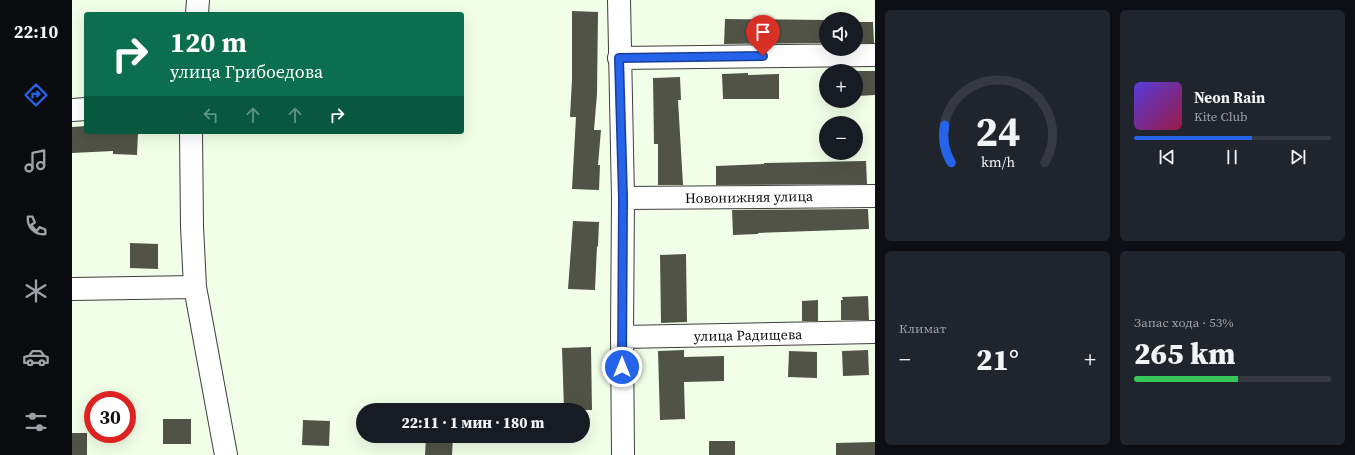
<!DOCTYPE html>
<html lang="ru">
<head>
<meta charset="utf-8">
<style>
	:root { --surface:#171b24; --page:#20242c; --text:#f1f3f6; --muted:#9ea1a6; --line:#363941; --accent:#2563eb }
	body { margin:0; font-family:"Source Serif 4",serif; background:var(--page); color:var(--text); height:100vh; display:flex; flex-direction:column; font-size:15px; white-space:nowrap }
	* { box-sizing:border-box; margin:0 }
	p { font-size:13px; color:var(--muted) }
	.icon { flex:none; width:22px; height:22px; fill:none; stroke:currentColor; stroke-width:2; stroke-linecap:round; stroke-linejoin:round }
	.map { position:relative; flex:1; overflow:hidden }
	.details { display:flex; flex-direction:column; gap:10px; padding:10px; background:#0d0f14; width:480px }
	.details>* { flex:none }
	.banner { position:absolute; left:12px; top:12px; width:380px; height:122px; border-radius:4px; box-shadow:0 4px 16px #0002; background:#0b6e4f; color:#fff; overflow:hidden }
	.controls { position:absolute; left:747px; top:12px; display:grid; gap:8px }
	.controls a { display:grid; place-items:center; width:44px; height:44px; border-radius:50%; background:var(--surface); box-shadow:0 4px 16px #0002; font-size:20px }
	.speed { position:absolute; left:12px; top:391px; display:flex; gap:8px; font-size:20px; font-weight:700; text-align:center }
	.speed>* { display:grid; place-content:center; width:52px; height:52px; border-radius:50%; background:var(--surface); box-shadow:0 4px 16px #0002; line-height:1 }
	.speed .limit { border:6px solid #d22; background:#fff; color:#111 }
	.pin { position:absolute; display:grid; place-items:center; width:34px; height:34px; color:#fff; margin:-41px -17px; border-radius:50% 50% 50% 0; rotate:-45deg; box-shadow:0 0 4px #0007 }
	.pin .icon { rotate:45deg }
	.me { position:absolute; width:44px; margin:-22px; rotate:0deg; stroke-linejoin:round; filter:drop-shadow(0 0 3px #0008) }
	.turn { display:flex; align-items:center; gap:14px; height:84px; padding:0 20px; font-size:18px }
	.turn .icon { width:52px; height:52px; stroke-width:2.5 }
	.turn b { display:block; font-size:28px; line-height:34px }
	.lanes { display:flex; align-items:center; height:38px; padding:0 20px; background:#0003; justify-content:center; gap:20px; direction:ltr }
	.lanes .off { opacity:.35 }
	.big { font-size:30px; font-weight:800; line-height:1.1 }
	.details .tile { flex:1; display:flex; flex-direction:column; justify-content:center; gap:6px; min-width:0; padding:0 14px; border-radius:6px; background:var(--page) }
	.details .dial { align-items:center; gap:0 }
	.dial svg { height:104px; overflow:visible; fill:none; stroke:var(--line); stroke-width:7; stroke-linecap:round; text-anchor:middle }
	.dial text { fill:var(--text); stroke:none }
	.song { display:flex; align-items:center; gap:12px }
	.cover { width:48px; height:48px; border-radius:6px; background:linear-gradient(135deg,hsl(250 70% 55%),hsl(340 70% 35%)) }
	.played { height:4px; border-radius:2px; background:linear-gradient(90deg,var(--accent) 60%,var(--line) 60%) }
	.keys { display:flex; justify-content:space-around; direction:ltr }
	.heat { display:flex; justify-content:space-between; align-items:center; font-size:22px; direction:ltr }
	.charge { height:6px; border-radius:3px; background:linear-gradient(90deg,#34c759 53%,var(--line) 0) }
	.details .tiles { flex:1; display:grid; gap:10px; grid-template-columns:repeat(2,1fr) }
	.trip { position:absolute; left:284px; top:403px; width:234px; height:40px; border-radius:20px; background:var(--surface); box-shadow:0 4px 16px #0002; font-weight:800; line-height:40px; text-align:center }
	main { display:flex; flex:1; min-height:0 }
	.menu { display:flex; flex-direction:column; width:72px; justify-content:space-around; align-items:center; background:#090b0e; color:var(--muted) }
	.menu .icon { width:28px; height:28px }
	.menu .active { color:var(--accent) }
	.menu b { font-size:18px; color:var(--text) }
	.map>svg:first-child { display:block }
	.building { fill:#515347 }
	.lines { fill:none; stroke-linecap:round; stroke-linejoin:round }
	.minor-casing { stroke:#3e3e3e; stroke-width:24 }
	.minor { stroke:#fff; stroke-width:22 }
	.route-casing { stroke:#184099; stroke-width:10 }
	.route { stroke:#2563eb; stroke-width:7 }
	.labels { text-anchor:middle; stroke-width:4; stroke-linejoin:round; paint-order:stroke }
	.street-label { font-size:14px; fill:#0b0b0b; stroke:#fff }
</style>
</head>
<body>
<main>
<nav class="menu">
<b>22:10</b>
<svg class="icon active" aria-label="directions" viewBox="0 0 24 24"><path d="M12 3l9 9-9 9-9-9zM9 14v-3h6M13 9l2 2-2 2"/></svg>
<svg class="icon" aria-label="music" viewBox="0 0 24 24"><path d="M9 18V5l10-2v13"/><circle cx="6" cy="18" r="3"/><circle cx="16" cy="16" r="3"/></svg>
<svg class="icon" aria-label="phone" viewBox="0 0 24 24"><path d="M5 4h4l2 5-3 2q2 4 5 5l2-3 5 2v4C11 20 4 13 5 4z"/></svg>
<svg class="icon" aria-label="climate" viewBox="0 0 24 24"><path d="M12 3v18M4 7l16 10M4 17L20 7"/></svg>
<svg class="icon" aria-label="car" viewBox="0 0 24 24"><path d="M5 17H2v-5l4-1 3-4h7l3 4 3 1v5h-3M9 17h6M6 11h13"/><circle cx="7" cy="17" r="2"/><circle cx="17" cy="17" r="2"/></svg>
<svg class="icon" aria-label="filters" viewBox="0 0 24 24"><path d="M4 7h16M4 17h16"/><circle cx="9" cy="7" r="2"/><circle cx="15" cy="17" r="2"/></svg>
</nav>
<div class="map">
<svg width="803" height="455" viewBox="0 0 803 455">
	<rect width="100%" height="100%" fill="#f2ffe8"/>
	<path class="building" d="M 500,11 L 526,12 L 525,94 L 522,130 L 529,130 L 526,165 L 528,165 L 527,190 L 500,189 L 504,117 L 498,117 L 500,80 Z
		M 653,19 L 754,20 L 754,43 L 652,44 Z
		M 784,22 L 801,22 L 802,43 L 784,43 Z
		M 785,71 L 803,71 L 803,95 L 785,96 Z
		M 676,73 L 676,75 L 707,74 L 707,99 L 651,99 L 650,74 Z
		M 608,77 L 609,100 L 606,100 L 611,185 L 586,185 L 586,144 L 582,144 L 581,78 Z
		M 14,126 L 14,132 L 66,132 L 65,155 L 41,154 L 41,151 L 0,153 L 0,127 Z
		M 794,161 L 795,184 L 644,185 L 644,166 L 692,164 L 692,163 Z
		M 796,209 L 797,229 L 686,233 L 686,234 L 661,235 L 660,210 Z
		M 501,221 L 527,222 L 526,247 L 525,246 L 523,290 L 496,289 Z
		M 58,243 L 86,244 L 86,269 L 58,268 Z
		M 614,254 L 615,322 L 589,323 L 588,255 Z
		M 796,296 L 797,320 L 769,320 L 769,300 L 771,300 L 770,297 Z
		M 746,300 L 746,321 L 730,321 L 730,301 Z
		M 519,347 L 520,410 L 492,410 L 490,348 Z
		M 612,350 L 612,357 L 652,356 L 652,381 L 612,382 L 613,419 L 588,420 L 586,351 Z
		M 796,350 L 797,375 L 771,376 L 770,351 Z
		M 717,351 L 745,352 L 745,378 L 716,377 Z
		M 91,419 L 119,419 L 119,444 L 91,444 Z
		M 231,420 L 258,421 L 257,446 L 230,445 Z
		M 0,433 L 15,433 L 15,455 L 0,455 Z
		M 354,436 L 381,436 L 380,455 L 353,455 Z
		M 637,441 L 663,441 L 663,455 L 637,455 Z
		M 803,442 L 803,455 L 764,455 L 764,443 Z"/>
	<g class="lines">
		<g class="minor-casing">
			<path id="minor" d="M 547,0 L 551,198 L 550,337 L 551,455
				M 125,14 L 126,0
				M 547,58 L 803,55
				M 0,110 L 14,109
				M 119,132 L 120,226 L 123,287 L 154,455
				M 551,198 L 803,196
				M 0,289 L 123,287
				M 550,337 L 803,332"/>
		</g>
		<use href="#minor" class="minor"/>
	</g>
	<g class="lines">
		<g class="route-casing">
			<path id="route" d="M 550,367 L 551,198 L 547,58 L 691,56"/>
		</g>
		<use href="#route" class="route"/>
	</g>
	<g class="labels">
		<g class="street-label">
			<text transform="translate(677 197) rotate(-1)" y="5">Новонижняя улица</text>
			<text transform="translate(676 335) rotate(-1)" y="5">улица Радищева</text>
		</g>
	</g>
</svg>
<div class="controls">
<a><svg class="icon" aria-label="sound" viewBox="0 0 24 24"><path d="M4 9h4l5-4v14l-5-4H4zM17 9q2 3 0 6"/></svg></a>
<a>+</a>
<a>−</a>
</div>
<div class="speed"><div class="limit">30</div></div>
<div class="pin" style="left:691px;top:56px;background:#d93025"><svg class="icon" aria-label="arrive" viewBox="0 0 24 24"><path d="M6 21V4h12l-3 4 3 4H6"/></svg></div>
<svg class="me" style="left:550px;top:367px" viewBox="-20 -20 40 40"><circle r="17" fill="#2563eb" stroke="#fff" stroke-width="3"/><path d="M0-11L8 9 0 5-8 9z" fill="#fff"/></svg>
<div class="trip">22:11 · 1 мин · 180 m</div>
<div class="banner">
<div class="turn"><svg class="icon" aria-label="right" viewBox="0 0 24 24"><path d="M7 20v-9h11M14 6l5 5-5 5"/></svg><div><b>120 m</b>улица Грибоедова</div></div>
<div class="lanes"><svg class="icon off" aria-label="left" viewBox="0 0 24 24"><path d="M17 20v-9H6M10 6l-5 5 5 5"/></svg><svg class="icon off" aria-label="ahead" viewBox="0 0 24 24"><path d="M12 20V5M6 11l6-6 6 6"/></svg><svg class="icon off" aria-label="ahead" viewBox="0 0 24 24"><path d="M12 20V5M6 11l6-6 6 6"/></svg><svg class="icon" aria-label="right" viewBox="0 0 24 24"><path d="M7 20v-9h11M14 6l5 5-5 5"/></svg></div>
</div>
</div>
<section class="details">
<div class="tiles">
<div class="tile dial"><svg viewBox="0 0 100 80">
<path d="M14 69A42 42 0 1 1 86 69"/>
<path d="M14 69A42 42 0 0 1 9 40" stroke="#2563eb"/>
<text x="50" y="56" font-size="32" font-weight="700">24</text>
<text x="50" y="72" font-size="11">km/h</text>
</svg></div>
<div class="tile">
<div class="song"><i class="cover"></i><div><b>Neon Rain</b><p>Kite Club</p></div></div>
<div class="played"></div>
<div class="keys"><svg class="icon" aria-label="previous" viewBox="0 0 24 24"><path d="M18 5L8 12l10 7zM5 5v14"/></svg><svg class="icon" aria-label="pause" viewBox="0 0 24 24"><path d="M8 5v14M16 5v14"/></svg><svg class="icon" aria-label="next" viewBox="0 0 24 24"><path d="M6 5l10 7-10 7zM19 5v14"/></svg></div>
</div>
<div class="tile"><p>Климат</p>
<div class="heat"><a>−</a><b class="big">21°</b><a>+</a></div>
</div>
<div class="tile"><p>Запас хода · 53%</p><b class="big">265 km</b><div class="charge"></div></div>
</div>
</section>
</main>
</body>
</html>
